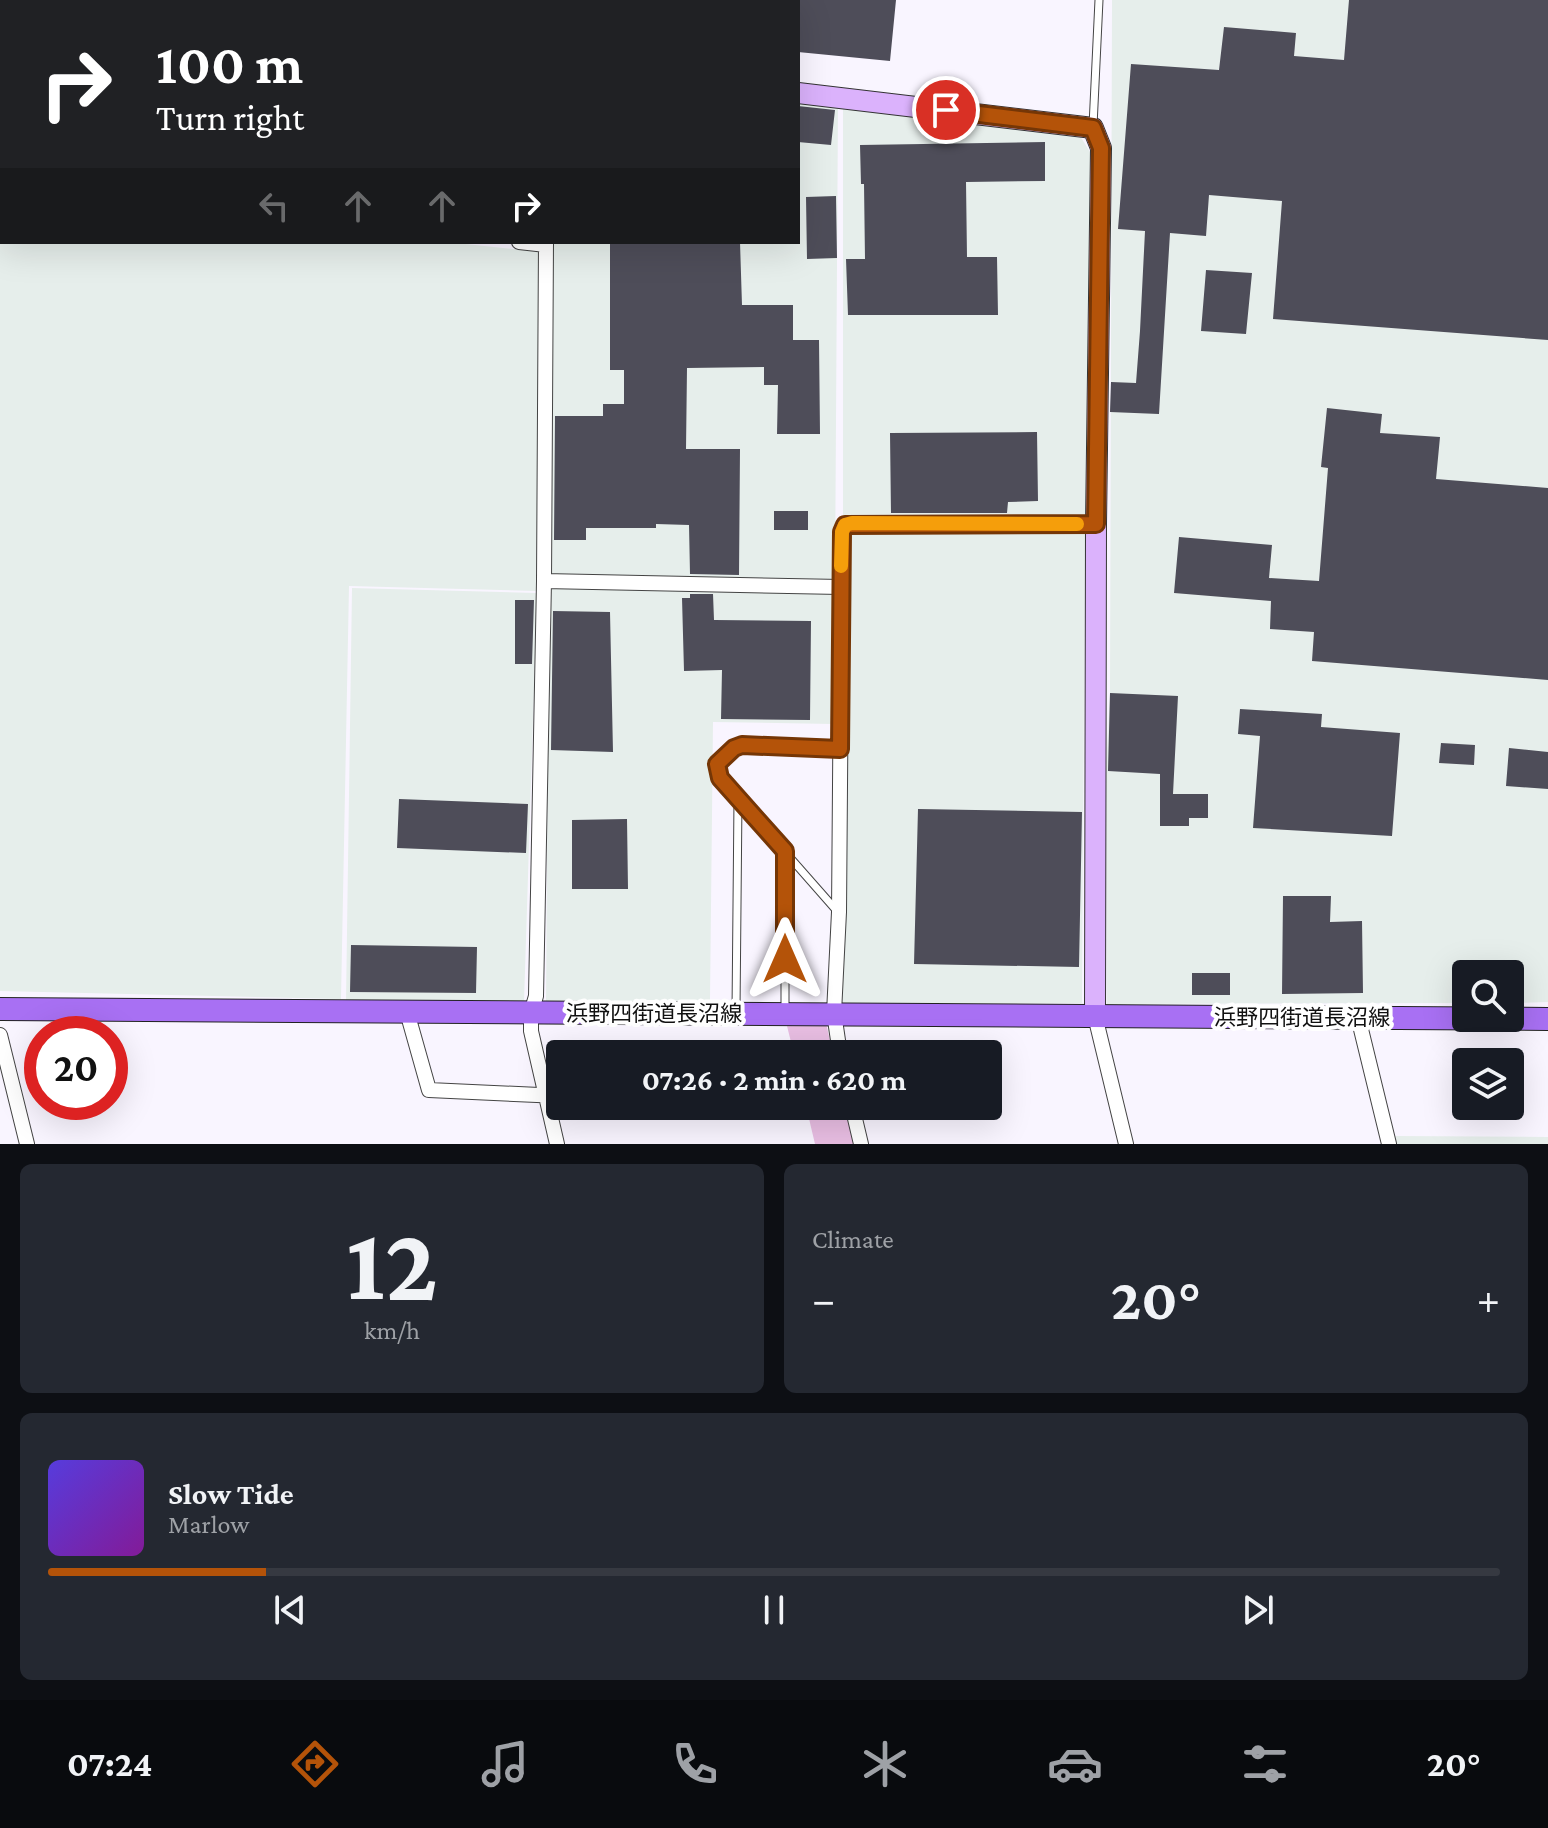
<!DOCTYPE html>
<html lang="en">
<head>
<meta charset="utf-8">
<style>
	:root { --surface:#171b24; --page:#242831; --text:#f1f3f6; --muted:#9ea1a6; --line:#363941; --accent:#b45309 }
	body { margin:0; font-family:"Crimson Pro","Noto Sans JP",serif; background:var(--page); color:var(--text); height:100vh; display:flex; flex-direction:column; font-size:30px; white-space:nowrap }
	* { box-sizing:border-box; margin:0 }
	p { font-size:26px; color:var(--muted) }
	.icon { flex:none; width:44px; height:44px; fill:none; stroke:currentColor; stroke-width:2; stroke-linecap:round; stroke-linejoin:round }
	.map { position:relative; height:1144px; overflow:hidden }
	.details { display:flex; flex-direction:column; gap:20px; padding:20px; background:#0d0f14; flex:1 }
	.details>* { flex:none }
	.guide { position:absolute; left:0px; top:0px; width:800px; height:244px; box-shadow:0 8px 32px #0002; background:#202124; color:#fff; overflow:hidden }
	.fabs { position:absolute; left:1452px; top:960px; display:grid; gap:16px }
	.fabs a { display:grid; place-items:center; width:72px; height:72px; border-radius:8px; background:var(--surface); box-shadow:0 8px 32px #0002; font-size:40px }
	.speed { position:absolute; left:24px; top:1016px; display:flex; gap:16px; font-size:40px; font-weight:700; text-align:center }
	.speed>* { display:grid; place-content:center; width:104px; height:104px; border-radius:50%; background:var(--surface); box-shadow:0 8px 32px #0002; line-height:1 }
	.speed .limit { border:12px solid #d22; background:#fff; color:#111 }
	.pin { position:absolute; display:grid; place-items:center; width:68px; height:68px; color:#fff; margin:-34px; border:4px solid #fff; border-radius:50%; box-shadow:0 2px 8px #0007 }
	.me { position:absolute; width:88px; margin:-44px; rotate:0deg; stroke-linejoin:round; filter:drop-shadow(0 0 6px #0008) }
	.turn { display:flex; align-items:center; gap:28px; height:168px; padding:0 24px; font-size:36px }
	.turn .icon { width:104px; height:104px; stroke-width:2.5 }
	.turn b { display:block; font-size:56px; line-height:68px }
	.lanes { display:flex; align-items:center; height:76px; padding:0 24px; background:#0003; justify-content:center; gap:40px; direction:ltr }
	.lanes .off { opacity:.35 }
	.big { font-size:60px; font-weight:700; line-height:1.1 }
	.details .tile { flex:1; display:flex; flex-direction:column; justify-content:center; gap:12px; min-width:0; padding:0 28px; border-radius:12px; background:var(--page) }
	.details .dial { align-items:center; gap:0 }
	.dial b { font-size:104px; line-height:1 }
	.song { display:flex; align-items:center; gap:24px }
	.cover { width:96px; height:96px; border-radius:12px; background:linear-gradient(135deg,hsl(250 70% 55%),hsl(290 70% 35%)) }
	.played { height:8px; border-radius:4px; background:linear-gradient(90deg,var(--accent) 15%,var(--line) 15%) }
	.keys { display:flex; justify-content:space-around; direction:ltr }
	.heat { display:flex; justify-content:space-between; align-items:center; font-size:44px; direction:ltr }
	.details .tiles { flex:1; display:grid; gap:20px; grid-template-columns:1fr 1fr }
	.tile:last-child { grid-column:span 2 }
	.trip { position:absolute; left:546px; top:1040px; width:456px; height:80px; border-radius:8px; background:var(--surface); box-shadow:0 8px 32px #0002; font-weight:700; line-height:80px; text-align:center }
	.menu { display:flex; height:128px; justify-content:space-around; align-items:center; background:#090b0e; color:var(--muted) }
	.menu .icon { width:56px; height:56px }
	.menu .on { color:var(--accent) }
	.menu b { font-size:36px; color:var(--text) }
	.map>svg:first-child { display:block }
	.industrial { fill:#e6eeeb }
	.green { fill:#e9bee3 }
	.building { fill:#4e4d59 }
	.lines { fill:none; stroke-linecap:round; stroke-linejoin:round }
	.lane-casing { stroke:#444; stroke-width:9 }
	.street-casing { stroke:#444; stroke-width:16 }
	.secondary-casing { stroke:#333; stroke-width:22 }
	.primary-casing { stroke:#222; stroke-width:24 }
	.lane { stroke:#fff; stroke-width:7 }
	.street { stroke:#fff; stroke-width:14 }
	.secondary { stroke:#dbb2fc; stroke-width:20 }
	.primary { stroke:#a870f3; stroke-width:22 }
	.route-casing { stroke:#753606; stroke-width:20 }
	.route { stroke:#b45309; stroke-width:14 }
	.slow { stroke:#f59e0b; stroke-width:14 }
	.labels { text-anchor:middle; stroke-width:8; stroke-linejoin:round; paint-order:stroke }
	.street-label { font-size:22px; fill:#111; stroke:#fff }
</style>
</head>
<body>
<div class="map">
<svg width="1548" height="1144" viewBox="0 0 1548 1144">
	<rect width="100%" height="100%" fill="#f9f5ff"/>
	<path class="industrial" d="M 55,0 L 538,0 L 60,2 Z
		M 1112,0 L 1548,0 L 1548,1002 L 1510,1003 L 1510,974 L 1466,974 L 1466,1003 L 1107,1004 L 1106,771 L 1110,693 Z
		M 798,100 L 838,105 L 835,581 L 551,576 L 553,242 L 798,242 Z
		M 843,105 L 1077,131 L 1090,152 L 1088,516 L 843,516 Z
		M 0,193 L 2,242 L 447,242 L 541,252 L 536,591 L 349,586 L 341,999 L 0,991 Z
		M 849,531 L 1085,531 L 1082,1003 L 842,1003 Z
		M 549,586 L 833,594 L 833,724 L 713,722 L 710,1001 L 546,1003 Z
		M 352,588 L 537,593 L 524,1002 L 346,1001 Z
		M 1395,1136 L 1548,1137 L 1548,1144 L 1397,1144 Z"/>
	<path class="green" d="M 786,1022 L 826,1023 L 833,1054 L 794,1054 Z
		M 806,1106 L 846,1106 L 854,1144 L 815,1144 Z"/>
	<path class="building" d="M 798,0 L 896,0 L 890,61 L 798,52 Z
		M 1349,0 L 1548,0 L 1548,340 L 1273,319 L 1282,201 L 1209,195 L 1206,236 L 1170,233 L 1159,414 L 1110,412 L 1111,382 L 1136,383 L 1140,331 L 1145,231 L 1118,229 L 1131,64 L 1219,70 L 1224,27 L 1296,33 L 1294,56 L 1344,60 Z
		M 798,106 L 835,110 L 831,145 L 798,142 Z
		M 1045,142 L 1045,181 L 966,182 L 967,257 L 997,257 L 998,315 L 848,315 L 846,259 L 865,259 L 864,184 L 861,184 L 860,145 Z
		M 836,196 L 837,258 L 807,259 L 806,197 Z
		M 610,242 L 740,242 L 742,305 L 793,305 L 793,340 L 819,340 L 820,434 L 777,434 L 778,385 L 764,385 L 764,367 L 687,368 L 686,449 L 740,449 L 739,575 L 690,574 L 689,525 L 656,524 L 656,528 L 586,528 L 586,540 L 554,540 L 555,416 L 603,416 L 603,404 L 624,404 L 624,370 L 610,370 Z
		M 1206,270 L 1252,273 L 1246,334 L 1201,331 Z
		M 1327,408 L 1382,414 L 1380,433 L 1440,437 L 1436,479 L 1548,488 L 1548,680 L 1312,661 L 1314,632 L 1270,629 L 1271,601 L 1174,593 L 1179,537 L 1272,545 L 1269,578 L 1319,581 L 1328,468 L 1321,467 Z
		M 1037,432 L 1038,501 L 1008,502 L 1007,513 L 891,513 L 890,433 Z
		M 774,511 L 808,511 L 808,530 L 774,530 Z
		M 690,594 L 713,594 L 714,620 L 811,621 L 810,720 L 721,719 L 722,670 L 684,671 L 682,598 L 690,598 Z
		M 515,600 L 534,600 L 532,664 L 515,664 Z
		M 553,611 L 610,612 L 613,752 L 551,750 Z
		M 1110,693 L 1178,696 L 1173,794 L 1208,794 L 1208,818 L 1189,818 L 1189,826 L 1160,826 L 1160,774 L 1108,771 Z
		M 1240,709 L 1322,714 L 1321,727 L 1400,733 L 1392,836 L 1253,828 L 1260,736 L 1238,734 Z
		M 1441,743 L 1475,745 L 1474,765 L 1439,763 Z
		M 1509,748 L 1548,752 L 1548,789 L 1506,786 Z
		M 399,799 L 528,804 L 526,853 L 397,848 Z
		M 918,809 L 1082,812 L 1079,967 L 914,964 Z
		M 627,819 L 628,889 L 572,889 L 572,820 Z
		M 1283,896 L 1331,896 L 1330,922 L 1362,921 L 1363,993 L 1282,994 Z
		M 351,945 L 477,947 L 476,993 L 350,992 Z
		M 1192,973 L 1230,973 L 1230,995 L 1192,995 Z"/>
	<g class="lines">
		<g class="lane-casing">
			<path id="lane" d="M 1093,126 L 1099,0
				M 785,851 L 785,1011
				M 837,911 L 720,778 L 717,764 L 734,748 L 742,745 L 840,749
				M 736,1011 L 738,799"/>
		</g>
		<g class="street-casing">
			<path id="street" d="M 32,0 L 33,2
				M 0,182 L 2,182
				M 519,242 L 546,245
				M 546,242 L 544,581 L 536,996 L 531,1013 L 531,1031 L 557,1144
				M 544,581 L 841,587
				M 407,1012 L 429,1090 L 560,1096
				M 1095,1016 L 1126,1144
				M 1358,1017 L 1389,1144
				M 0,1035 L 27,1144
				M 840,1054 L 834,1013 L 839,912 L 842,532 L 845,525 L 852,523 L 1096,524
				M 852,1106 L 861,1144"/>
		</g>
		<g class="secondary-casing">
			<path id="secondary" d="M 553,2 L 553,0
				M 798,93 L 1093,128 L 1101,148 L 1096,524 L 1095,1016"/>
		</g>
		<g class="primary-casing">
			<path id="primary" d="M 0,1009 L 1548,1019"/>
		</g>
		<use href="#lane" class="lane"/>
		<use href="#street" class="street"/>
		<use href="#secondary" class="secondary"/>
		<use href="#primary" class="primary"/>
	</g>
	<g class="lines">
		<g class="route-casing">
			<path id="route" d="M 785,959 L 785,851 L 720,778 L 717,764 L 734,748 L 742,745 L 840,749 L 842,532 L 845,525 L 1096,524 L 1101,148 L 1093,128 L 946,110"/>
		</g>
		<use href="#route" class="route"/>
		<path class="slow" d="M 841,566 L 842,532 L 845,525 L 852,523 L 1077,524"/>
	</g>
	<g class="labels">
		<g class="street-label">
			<text x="654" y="1021">浜野四街道長沼線</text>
			<text x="1302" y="1025">浜野四街道長沼線</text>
		</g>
	</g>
</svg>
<div class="fabs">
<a><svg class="icon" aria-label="search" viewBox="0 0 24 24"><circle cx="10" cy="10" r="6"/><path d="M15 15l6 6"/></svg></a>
<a><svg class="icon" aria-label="layers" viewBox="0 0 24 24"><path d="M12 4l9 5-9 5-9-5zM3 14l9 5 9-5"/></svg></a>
</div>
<div class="speed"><div class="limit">20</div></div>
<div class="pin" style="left:946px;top:110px;background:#d93025"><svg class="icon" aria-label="arrive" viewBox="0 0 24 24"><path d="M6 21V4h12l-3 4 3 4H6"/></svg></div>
<svg class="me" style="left:785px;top:959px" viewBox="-20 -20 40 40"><path d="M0-17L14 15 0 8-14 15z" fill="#b45309" stroke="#fff" stroke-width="4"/></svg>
<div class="trip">07:26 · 2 min · 620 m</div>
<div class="guide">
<div class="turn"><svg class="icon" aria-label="right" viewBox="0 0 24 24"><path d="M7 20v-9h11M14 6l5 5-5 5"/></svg><div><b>100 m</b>Turn right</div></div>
<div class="lanes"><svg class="icon off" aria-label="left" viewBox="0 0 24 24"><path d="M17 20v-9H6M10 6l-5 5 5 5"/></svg><svg class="icon off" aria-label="ahead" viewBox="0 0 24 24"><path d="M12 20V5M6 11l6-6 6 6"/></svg><svg class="icon off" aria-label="ahead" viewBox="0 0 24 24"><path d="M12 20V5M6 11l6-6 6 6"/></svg><svg class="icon" aria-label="right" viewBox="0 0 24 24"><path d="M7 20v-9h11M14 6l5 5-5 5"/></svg></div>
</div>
</div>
<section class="details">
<div class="tiles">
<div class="tile dial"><b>12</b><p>km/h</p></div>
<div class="tile"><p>Climate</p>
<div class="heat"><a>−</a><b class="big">20°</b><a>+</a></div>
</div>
<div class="tile">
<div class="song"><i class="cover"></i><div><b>Slow Tide</b><p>Marlow</p></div></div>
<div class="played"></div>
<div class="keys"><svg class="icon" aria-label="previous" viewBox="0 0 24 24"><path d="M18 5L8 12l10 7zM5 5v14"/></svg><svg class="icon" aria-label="pause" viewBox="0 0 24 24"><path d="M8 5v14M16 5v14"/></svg><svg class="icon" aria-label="next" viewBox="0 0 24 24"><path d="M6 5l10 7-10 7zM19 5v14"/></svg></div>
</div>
</div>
</section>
<nav class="menu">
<b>07:24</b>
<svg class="icon on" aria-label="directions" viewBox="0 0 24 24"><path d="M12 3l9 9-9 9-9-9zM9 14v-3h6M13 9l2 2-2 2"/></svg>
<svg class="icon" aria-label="music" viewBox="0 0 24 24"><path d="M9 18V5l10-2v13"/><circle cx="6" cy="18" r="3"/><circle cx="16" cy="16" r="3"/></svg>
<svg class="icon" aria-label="phone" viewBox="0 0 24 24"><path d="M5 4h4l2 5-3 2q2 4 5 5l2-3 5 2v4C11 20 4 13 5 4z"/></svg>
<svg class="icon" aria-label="climate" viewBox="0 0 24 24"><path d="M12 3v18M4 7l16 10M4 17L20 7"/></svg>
<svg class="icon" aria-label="car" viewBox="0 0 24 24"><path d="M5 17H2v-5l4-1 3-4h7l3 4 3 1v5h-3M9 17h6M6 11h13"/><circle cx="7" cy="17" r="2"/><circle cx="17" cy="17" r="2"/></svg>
<svg class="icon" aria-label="filters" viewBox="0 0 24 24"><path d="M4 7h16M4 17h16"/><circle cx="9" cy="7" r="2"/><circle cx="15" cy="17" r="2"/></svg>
<b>20°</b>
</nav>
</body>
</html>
